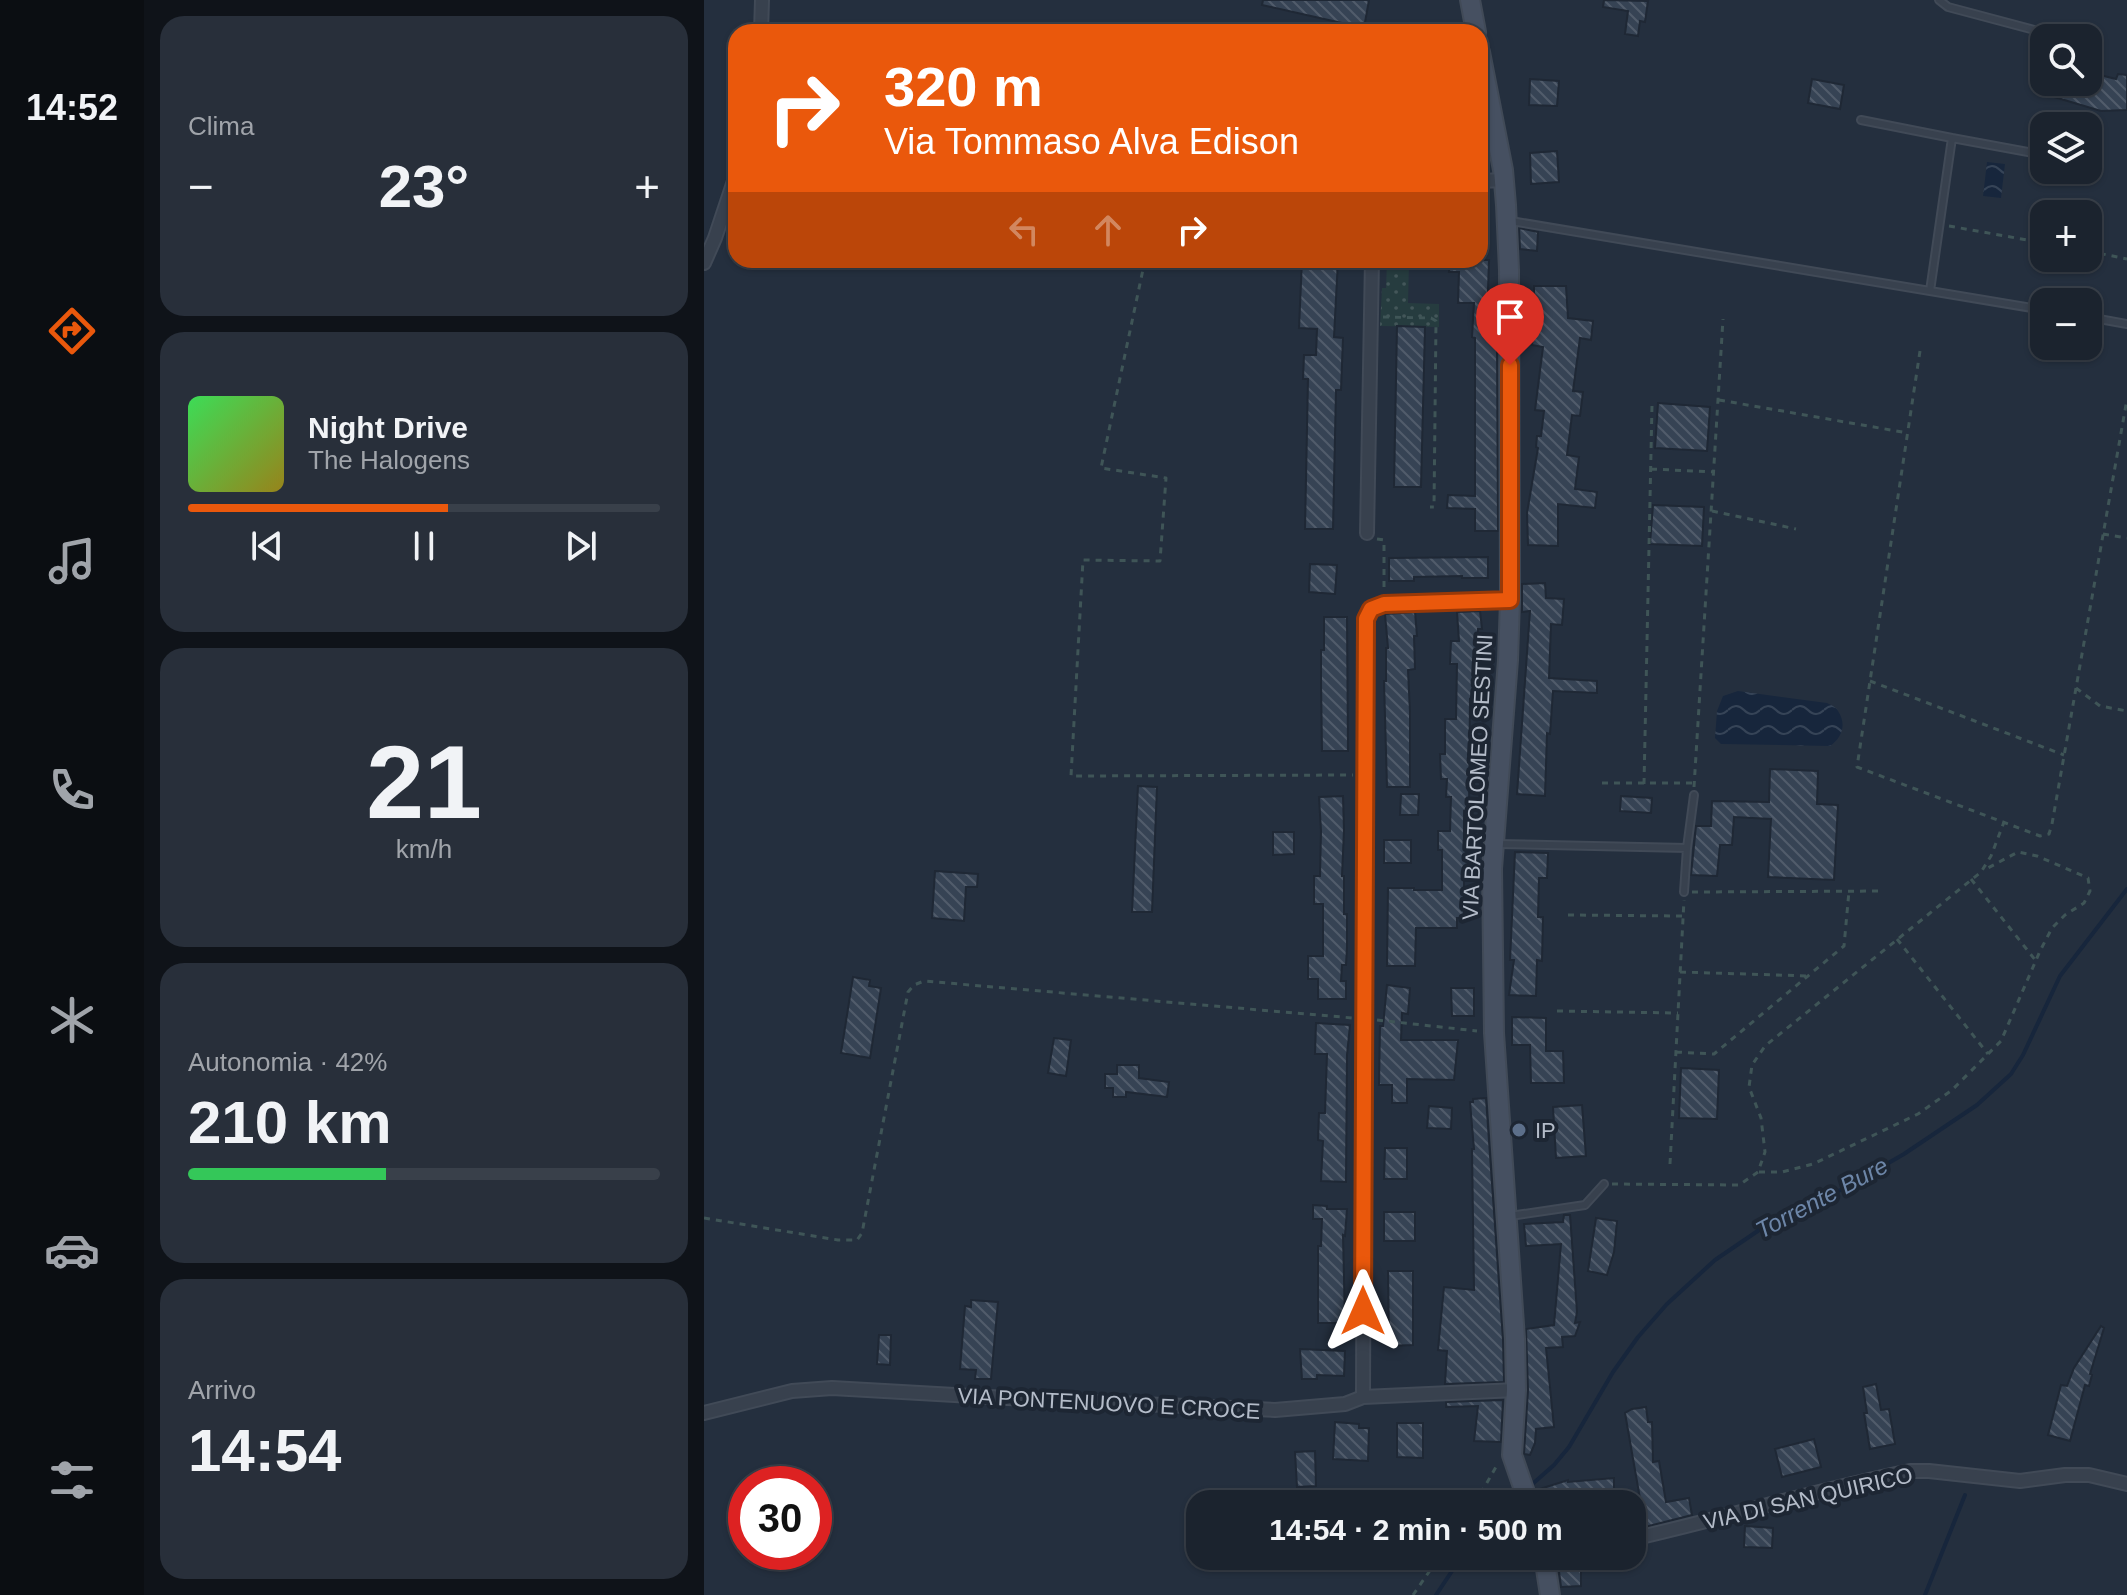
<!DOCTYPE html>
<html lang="it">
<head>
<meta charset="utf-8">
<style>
	:root { --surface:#1b232e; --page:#282f3a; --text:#f1f3f6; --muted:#a0a4aa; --line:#39404a; --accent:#ea580c }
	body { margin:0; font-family:Arial,sans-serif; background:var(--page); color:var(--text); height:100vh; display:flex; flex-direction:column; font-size:30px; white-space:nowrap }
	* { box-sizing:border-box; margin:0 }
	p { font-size:26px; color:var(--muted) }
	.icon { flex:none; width:44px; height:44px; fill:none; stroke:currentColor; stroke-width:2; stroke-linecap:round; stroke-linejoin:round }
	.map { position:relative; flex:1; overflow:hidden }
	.sheet { display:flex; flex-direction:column; gap:16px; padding:16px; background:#0f1319; width:560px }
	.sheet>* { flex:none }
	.guide { position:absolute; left:24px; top:24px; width:760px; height:244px; border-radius:24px; box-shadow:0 2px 6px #0004,0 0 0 2px var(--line); background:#ea580c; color:#fff; overflow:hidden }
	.controls { position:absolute; left:1326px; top:24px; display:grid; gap:16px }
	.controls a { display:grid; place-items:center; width:72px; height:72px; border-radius:16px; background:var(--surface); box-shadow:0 2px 6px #0004,0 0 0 2px var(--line); font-size:40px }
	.speed { position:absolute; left:24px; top:1466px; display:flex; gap:16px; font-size:40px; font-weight:700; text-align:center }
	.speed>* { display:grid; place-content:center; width:104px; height:104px; border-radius:50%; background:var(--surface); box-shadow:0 2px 6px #0004,0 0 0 2px var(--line); line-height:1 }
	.speed .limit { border:12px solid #d22; background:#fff; color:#111 }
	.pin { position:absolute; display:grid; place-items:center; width:68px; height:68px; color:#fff; margin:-82px -34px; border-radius:50% 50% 50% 0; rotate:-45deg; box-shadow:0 0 8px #0007 }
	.pin .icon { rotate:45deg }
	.me { position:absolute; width:88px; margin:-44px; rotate:0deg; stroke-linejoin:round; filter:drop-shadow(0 0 6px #0008) }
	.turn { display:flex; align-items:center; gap:28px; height:168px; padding:0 24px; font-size:36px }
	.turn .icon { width:104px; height:104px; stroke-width:2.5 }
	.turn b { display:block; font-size:56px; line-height:68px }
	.lanes { display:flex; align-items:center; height:76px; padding:0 24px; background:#0003; justify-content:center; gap:40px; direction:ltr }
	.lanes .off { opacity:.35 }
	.big { font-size:60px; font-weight:700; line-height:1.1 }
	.sheet .tile { flex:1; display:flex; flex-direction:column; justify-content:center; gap:12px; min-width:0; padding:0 28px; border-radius:24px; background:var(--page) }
	.sheet .dial { align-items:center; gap:0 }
	.dial b { font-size:104px; line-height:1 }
	.song { display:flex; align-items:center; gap:24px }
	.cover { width:96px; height:96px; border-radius:12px; background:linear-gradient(135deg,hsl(130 70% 55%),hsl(50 70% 35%)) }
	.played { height:8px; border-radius:4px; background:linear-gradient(90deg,var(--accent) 55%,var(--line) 55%) }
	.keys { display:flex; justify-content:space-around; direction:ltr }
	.heat { display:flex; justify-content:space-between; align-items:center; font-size:44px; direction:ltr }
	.charge { height:12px; border-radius:6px; background:linear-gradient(90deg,#34c759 42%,var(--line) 0) }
	.trip { position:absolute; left:482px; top:1490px; width:460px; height:80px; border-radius:24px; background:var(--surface); box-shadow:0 2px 6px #0004,0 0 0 2px var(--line); font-weight:700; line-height:80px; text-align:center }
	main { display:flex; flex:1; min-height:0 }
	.menu { display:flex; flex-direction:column; width:144px; justify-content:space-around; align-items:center; background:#0b0e12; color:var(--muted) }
	.menu .icon { width:56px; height:56px }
	.menu .active { color:var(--accent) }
	.menu b { font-size:36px; color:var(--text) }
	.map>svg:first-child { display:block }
	.grass { fill:url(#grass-dots) }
	.water { fill:url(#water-waves) }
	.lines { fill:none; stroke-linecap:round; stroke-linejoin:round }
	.stream { stroke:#17263c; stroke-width:4 }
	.building { fill:url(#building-back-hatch); stroke:#1f2835; stroke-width:2 }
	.service-casing { stroke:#414a57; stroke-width:10 }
	.minor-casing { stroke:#414a57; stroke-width:16 }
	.secondary-casing { stroke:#414a57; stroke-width:22 }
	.path { stroke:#3f5557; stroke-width:3; stroke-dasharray:6 6; stroke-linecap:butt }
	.service { stroke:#38414e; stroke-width:6 }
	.minor { stroke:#38414e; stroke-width:12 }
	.secondary { stroke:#465061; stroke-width:18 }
	.route-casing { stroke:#983908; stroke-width:20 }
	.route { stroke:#ea580c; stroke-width:14 }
	.service-dot { fill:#5c6f8a; stroke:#1d2633; stroke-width:3 }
	.labels { text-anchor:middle; stroke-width:8; stroke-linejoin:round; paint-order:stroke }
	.street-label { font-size:22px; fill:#b4bcc9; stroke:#1d2633 }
	.poi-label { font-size:22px; fill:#b4bcc9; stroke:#1d2633; text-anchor:start }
	.water-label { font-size:24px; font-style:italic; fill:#6d86a8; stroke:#1d2633 }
</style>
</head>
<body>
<main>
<nav class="menu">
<b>14:52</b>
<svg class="icon active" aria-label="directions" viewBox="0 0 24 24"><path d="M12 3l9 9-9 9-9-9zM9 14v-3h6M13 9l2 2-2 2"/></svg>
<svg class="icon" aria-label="music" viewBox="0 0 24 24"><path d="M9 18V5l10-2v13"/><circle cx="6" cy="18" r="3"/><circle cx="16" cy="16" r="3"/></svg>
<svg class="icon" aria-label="phone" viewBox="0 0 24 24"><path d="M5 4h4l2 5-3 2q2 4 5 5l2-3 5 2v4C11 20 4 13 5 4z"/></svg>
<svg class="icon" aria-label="climate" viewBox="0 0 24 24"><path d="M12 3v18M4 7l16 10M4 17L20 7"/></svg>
<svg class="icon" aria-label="car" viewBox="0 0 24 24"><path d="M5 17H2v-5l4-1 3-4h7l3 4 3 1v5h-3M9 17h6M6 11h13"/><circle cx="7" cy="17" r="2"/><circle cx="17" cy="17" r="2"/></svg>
<svg class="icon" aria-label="filters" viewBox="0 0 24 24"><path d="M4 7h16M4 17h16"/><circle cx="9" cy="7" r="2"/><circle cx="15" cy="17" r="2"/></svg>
</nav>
<section class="sheet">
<div class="tile"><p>Clima</p>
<div class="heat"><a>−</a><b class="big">23°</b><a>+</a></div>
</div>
<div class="tile">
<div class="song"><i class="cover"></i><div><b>Night Drive</b><p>The Halogens</p></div></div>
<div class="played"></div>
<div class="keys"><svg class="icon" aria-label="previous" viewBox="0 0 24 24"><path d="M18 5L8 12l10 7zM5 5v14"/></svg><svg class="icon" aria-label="pause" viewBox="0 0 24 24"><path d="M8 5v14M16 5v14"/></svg><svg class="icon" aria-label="next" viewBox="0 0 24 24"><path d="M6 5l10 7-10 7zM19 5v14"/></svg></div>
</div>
<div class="tile dial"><b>21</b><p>km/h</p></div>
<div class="tile"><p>Autonomia · 42%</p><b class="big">210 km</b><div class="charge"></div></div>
<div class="tile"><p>Arrivo</p><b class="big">14:54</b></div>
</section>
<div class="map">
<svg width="1423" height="1595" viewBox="0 0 1423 1595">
	<defs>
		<pattern id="grass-dots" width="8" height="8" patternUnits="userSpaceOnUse" patternTransform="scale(2)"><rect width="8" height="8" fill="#263c3f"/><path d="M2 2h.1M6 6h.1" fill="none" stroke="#435659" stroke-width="1.8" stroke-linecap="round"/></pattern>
		<pattern id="water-waves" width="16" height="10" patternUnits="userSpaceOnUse" patternTransform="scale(2)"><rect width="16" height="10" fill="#17263c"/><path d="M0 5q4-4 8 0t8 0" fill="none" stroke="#364457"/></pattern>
		<pattern id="building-back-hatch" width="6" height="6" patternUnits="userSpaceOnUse" patternTransform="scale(2)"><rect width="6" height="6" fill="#364354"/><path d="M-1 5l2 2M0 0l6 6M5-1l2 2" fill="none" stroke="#515c6b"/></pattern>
	</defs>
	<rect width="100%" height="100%" fill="#242f3e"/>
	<path class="grass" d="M 683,261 L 705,262 L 704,303 L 735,304 L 735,327 L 676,326 L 678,288 L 682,288 Z"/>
	<path class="water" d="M 1283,162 L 1301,164 L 1297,198 L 1279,196 Z
		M 1034,691 L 1123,703 C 1127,705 1132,707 1134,711 C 1143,724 1138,738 1126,746 L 1017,744 L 1011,738 L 1013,711 L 1019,696 Z"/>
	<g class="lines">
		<path class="stream" d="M 825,1487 L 850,1465 L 865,1447 L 909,1372 L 934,1337 L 963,1304 L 1011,1260 L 1064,1224 L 1143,1187 L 1200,1154 L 1273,1105 L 1307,1074 L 1319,1055 L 1356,976 L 1423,889
			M 805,1504 L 816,1496
			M 732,1595 L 758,1556
			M 1221,1595 L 1261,1495"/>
	</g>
	<path class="building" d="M 559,0 L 665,0 L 660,28 L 558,5 Z
		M 900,0 L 944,1 L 941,22 L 936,21 L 934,36 L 921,34 L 924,11 L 899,7 Z
		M 1384,72 L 1412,79 L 1414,74 L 1423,75 L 1423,110 L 1397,111 L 1337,93 L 1339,82 L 1384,82 Z
		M 826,79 L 855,81 L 853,106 L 825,105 Z
		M 1108,79 L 1140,85 L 1136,109 L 1104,103 Z
		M 853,151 L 855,182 L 827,184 L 826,153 Z
		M 815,228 L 834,232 L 833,251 L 816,249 Z
		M 598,260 L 634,260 L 630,337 L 639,338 L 637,390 L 632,390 L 629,529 L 601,529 L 604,379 L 599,379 L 600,355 L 612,355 L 613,329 L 595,328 Z
		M 746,260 L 785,260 L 784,291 L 788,291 L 788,314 L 790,314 L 787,344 L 793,344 L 794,531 L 771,531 L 771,509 L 743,508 L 744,495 L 771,496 L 771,338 L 768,337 L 770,303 L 754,303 L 755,272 L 745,272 Z
		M 830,286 L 862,286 L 864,318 L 889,321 L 887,340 L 876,338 L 869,391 L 879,392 L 876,416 L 868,415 L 863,455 L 875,457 L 871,489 L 893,492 L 891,508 L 854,504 L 854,546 L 824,545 L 823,513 L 834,448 L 832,447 L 833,436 L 837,436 L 840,411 L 831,410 L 839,347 L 828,345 L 832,312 L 830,312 Z
		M 693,326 L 721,327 L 717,487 L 690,487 Z
		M 954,403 L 1006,407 L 1003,451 L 951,448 Z
		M 949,505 L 1000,507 L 998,546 L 946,544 Z
		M 784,557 L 784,578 L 758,578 L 758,576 L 710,577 L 710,581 L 685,581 L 685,558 Z
		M 606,564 L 633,565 L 631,594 L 605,592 Z
		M 841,583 L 842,598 L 860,599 L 858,625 L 847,624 L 845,678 L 893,681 L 893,693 L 849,691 L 846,734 L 843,733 L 841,796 L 813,794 L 826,611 L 818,612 L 818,584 Z
		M 776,611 L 778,629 L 774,629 L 774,672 L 777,672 L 777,689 L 773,689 L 773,700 L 766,699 L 765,812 L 760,811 L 760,840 L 764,840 L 764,873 L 760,873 L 760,918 L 753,918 L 753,928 L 712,928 L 711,966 L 683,966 L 684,888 L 710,888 L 710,890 L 738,890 L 738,850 L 734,850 L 734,831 L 746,831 L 747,797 L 742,797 L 743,779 L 737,779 L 736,754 L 741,754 L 741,719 L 752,719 L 753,664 L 746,664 L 747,641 L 755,641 L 753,612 Z
		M 711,612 L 713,636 L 710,636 L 711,669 L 704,670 L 706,712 L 706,787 L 683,787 L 680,681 L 682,681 L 682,648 L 684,648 L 681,614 Z
		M 620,617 L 643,617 L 644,751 L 618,751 L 617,681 L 617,650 L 620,650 Z
		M 1066,769 L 1114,771 L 1113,804 L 1134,805 L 1130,880 L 1064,877 L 1067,819 L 1030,817 L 1028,845 L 1016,845 L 1013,876 L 987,875 L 992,826 L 1007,826 L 1008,801 L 1065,802 Z
		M 434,786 L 453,787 L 448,912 L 428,912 Z
		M 697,794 L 715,794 L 714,815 L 696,815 Z
		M 639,796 L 640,830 L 638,876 L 640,876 L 640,914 L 643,914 L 643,947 L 642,965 L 638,965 L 637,981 L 642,981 L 642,999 L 614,999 L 614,979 L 604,979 L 604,956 L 619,956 L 619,904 L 610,904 L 610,876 L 616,876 L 617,831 L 615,797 Z
		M 917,796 L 948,798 L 947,813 L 916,811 Z
		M 569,832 L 590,832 L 590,854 L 569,855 Z
		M 680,840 L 707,840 L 707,863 L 680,863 Z
		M 811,852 L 844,853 L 843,878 L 835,878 L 834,917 L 839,917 L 838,961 L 833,960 L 832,996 L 805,995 L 810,960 L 806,960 Z
		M 231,871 L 274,874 L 273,887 L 262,887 L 260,921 L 228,918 Z
		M 149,977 L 166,980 L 165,986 L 177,988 L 166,1058 L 137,1053 Z
		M 683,985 L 706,988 L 704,1014 L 698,1013 L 697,1040 L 754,1040 L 750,1080 L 703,1079 L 703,1103 L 688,1103 L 688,1085 L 675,1085 L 676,1026 L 679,1026 Z
		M 747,988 L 770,988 L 770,1016 L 748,1016 Z
		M 808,1017 L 842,1018 L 842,1051 L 859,1051 L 860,1083 L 827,1083 L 826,1045 L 808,1045 Z
		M 612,1023 L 646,1025 L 643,1055 L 642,1182 L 617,1181 L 619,1141 L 614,1140 L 615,1113 L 621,1113 L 623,1054 L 611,1054 Z
		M 350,1038 L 367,1040 L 362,1076 L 344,1073 Z
		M 413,1065 L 435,1065 L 435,1078 L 465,1082 L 463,1097 L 422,1092 L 422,1097 L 409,1097 L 409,1088 L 401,1088 L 401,1074 L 413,1074 Z
		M 977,1068 L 1015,1070 L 1013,1119 L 975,1118 Z
		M 782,1098 L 799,1340 L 800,1382 L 741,1384 L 743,1351 L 734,1350 L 740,1287 L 770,1290 L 768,1149 L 770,1149 L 766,1102 L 769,1102 L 769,1099 Z
		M 878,1105 L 882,1156 L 852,1158 L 849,1107 Z
		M 725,1106 L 748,1108 L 747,1129 L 723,1128 Z
		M 681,1148 L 703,1148 L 703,1179 L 680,1179 Z
		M 609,1205 L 623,1206 L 623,1209 L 643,1209 L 641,1236 L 639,1235 L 641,1323 L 614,1323 L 614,1246 L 617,1246 L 618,1219 L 609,1219 Z
		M 680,1212 L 711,1212 L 711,1241 L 680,1241 Z
		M 860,1215 L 866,1215 L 873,1312 L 871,1323 L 876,1322 L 871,1336 L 858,1337 L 859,1347 L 842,1348 L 850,1427 L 832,1429 L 831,1443 L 826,1455 L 820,1454 L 824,1390 L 822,1329 L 850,1325 L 857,1244 L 822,1246 L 820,1224 L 859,1222 Z
		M 892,1218 L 913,1221 L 910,1252 L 903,1275 L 884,1271 Z
		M 684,1271 L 709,1271 L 709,1345 L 685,1346 Z
		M 267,1300 L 294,1302 L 287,1379 L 271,1379 L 272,1370 L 256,1369 L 261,1306 L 267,1307 Z
		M 1397,1326 L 1400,1328 L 1386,1374 L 1388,1375 L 1385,1386 L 1381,1385 L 1366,1441 L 1344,1435 L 1357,1385 L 1363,1386 L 1370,1368 Z
		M 175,1335 L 187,1335 L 186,1365 L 173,1364 Z
		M 596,1349 L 641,1351 L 640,1376 L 613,1375 L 613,1379 L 598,1379 Z
		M 1172,1384 L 1177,1410 L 1185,1409 L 1191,1444 L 1166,1449 L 1160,1413 L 1163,1413 L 1159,1387 Z
		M 799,1400 L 797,1442 L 770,1441 L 774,1406 L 742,1407 L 742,1402 Z
		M 942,1407 L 944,1422 L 948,1422 L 949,1462 L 955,1461 L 962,1502 L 985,1498 L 988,1515 L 941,1527 L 921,1413 L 928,1409 Z
		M 631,1422 L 655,1424 L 655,1428 L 665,1428 L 664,1461 L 629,1459 Z
		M 693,1423 L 719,1423 L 719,1458 L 693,1457 Z
		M 1110,1439 L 1117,1467 L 1078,1477 L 1071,1449 Z
		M 611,1451 L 612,1486 L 593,1487 L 591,1452 Z
		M 910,1478 L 910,1504 L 841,1504 L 836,1489 L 864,1480 L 864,1482 Z
		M 1041,1526 L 1069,1528 L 1068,1548 L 1040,1547 Z
		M 853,1556 L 918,1556 L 919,1570 L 877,1571 L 877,1586 L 857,1587 Z"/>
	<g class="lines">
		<g class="service-casing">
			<path id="service" d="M 1235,0 L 1244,7 L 1334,31
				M 1157,120 L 1248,138 L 1226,291 L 1340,310
				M 1248,138 L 1340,155
				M 807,221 L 1226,291
				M 1384,317 L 1423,324
				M 793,844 L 983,848
				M 980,892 L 983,848 L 990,795
				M 806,1216 L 881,1205 L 900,1184"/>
		</g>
		<g class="minor-casing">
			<path id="minor" d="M 57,32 L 58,0
				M 776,181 L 800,180
				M 0,263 L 11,238 L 32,175
				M 663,533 L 668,260
				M 659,1397 L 662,619 L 667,609 L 680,604 L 806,600
				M 0,1413 L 88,1391 L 128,1388 L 303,1398 L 571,1410 L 641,1404 L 659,1397 L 812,1390
				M 928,1539 C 1021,1518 1112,1490 1206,1471 L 1225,1471 L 1316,1481 L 1361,1475 L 1385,1475 L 1423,1484"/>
		</g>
		<g class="secondary-casing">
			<path id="secondary" d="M 766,0 L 772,32
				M 776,52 L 799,170 L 802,205 L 805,270 L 806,600 L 804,660 L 788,869 L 790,1033 L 811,1339 L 812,1390 L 808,1455 L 825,1504
				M 840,1556 L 846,1595"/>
		</g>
		<path class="path" d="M 1245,226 L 1340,243
			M 1384,251 L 1423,259
			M 441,260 L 397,468 L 462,478 L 456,561 L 379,560 L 367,776 L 649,775
			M 679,317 L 727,318 L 732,321 L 730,507 L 726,507
			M 1216,351 L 1153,767 L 1336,836 L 1345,834 L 1348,824 L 1423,399
			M 1015,400 L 1204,433
			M 947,469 L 1010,472
			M 1008,511 L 1092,529
			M 1399,534 L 1423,538
			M 673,539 L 680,540 L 680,592
			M 1166,681 L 1360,755
			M 1372,688 L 1396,706 L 1423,711
			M 898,783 L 991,783
			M 940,784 L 948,405
			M 990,787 L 1019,319
			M 1267,879 L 1332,961
			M 988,892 L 1180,891
			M 864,915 L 979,916
			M 1193,939 L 1284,1054
			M 976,972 L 1104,976
			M 853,1011 L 974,1013
			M 673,1020 L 773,1031
			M 972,1052 L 1010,1054 L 1140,946 L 1145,891
			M 966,1164 L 980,900
			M 1055,1172 L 1078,1172 L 1109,1164 L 1214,1114 L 1248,1090 L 1297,1041 L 1336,951 L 1348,928 L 1361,915 L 1380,903 L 1386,891 L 1384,878 L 1333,856 L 1314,852 L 1280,870
			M 908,1184 L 1035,1185 L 1054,1172 L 1061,1152 L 1057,1118 L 1045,1087 L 1048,1065 L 1061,1046 L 1277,872 L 1287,856 L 1300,822
			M 0,1218 L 134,1240 L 153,1240 L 158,1233 L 204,992 L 210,985 L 220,981 L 649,1018
			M 771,1504 L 793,1465
			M 709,1595 L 736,1556"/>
		<use href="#service" class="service"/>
		<use href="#minor" class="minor"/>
		<use href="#secondary" class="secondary"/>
	</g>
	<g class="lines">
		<g class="route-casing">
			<path id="route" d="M 659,1311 L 662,619 L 667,609 L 680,604 L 806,600 L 806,365"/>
		</g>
		<use href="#route" class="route"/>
	</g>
	<circle class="service-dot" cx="815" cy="1130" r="8"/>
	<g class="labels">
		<g class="street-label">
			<text transform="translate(773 777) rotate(-87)" y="8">VIA BARTOLOMEO SESTINI</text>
			<text transform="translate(405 1403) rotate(3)" y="8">VIA PONTENUOVO E CROCE</text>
			<text transform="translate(1104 1498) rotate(-13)" y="8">VIA DI SAN QUIRICO</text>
		</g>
		<g class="poi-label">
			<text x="831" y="1138">IP</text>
		</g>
		<g class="water-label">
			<text transform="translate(1118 1198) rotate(-28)" y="8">Torrente Bure</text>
		</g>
	</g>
</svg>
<div class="controls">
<a><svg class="icon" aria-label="search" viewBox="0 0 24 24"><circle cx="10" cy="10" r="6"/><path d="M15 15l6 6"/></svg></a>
<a><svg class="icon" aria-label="layers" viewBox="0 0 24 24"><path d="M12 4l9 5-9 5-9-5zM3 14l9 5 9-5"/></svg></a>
<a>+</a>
<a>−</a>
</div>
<div class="speed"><div class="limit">30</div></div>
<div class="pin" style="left:806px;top:365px;background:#d93025"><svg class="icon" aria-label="arrive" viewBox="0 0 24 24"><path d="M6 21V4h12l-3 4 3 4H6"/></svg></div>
<svg class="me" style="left:659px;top:1311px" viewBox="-20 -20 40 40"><path d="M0-17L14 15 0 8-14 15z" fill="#ea580c" stroke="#fff" stroke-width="4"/></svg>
<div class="trip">14:54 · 2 min · 500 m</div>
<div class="guide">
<div class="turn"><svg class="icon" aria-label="right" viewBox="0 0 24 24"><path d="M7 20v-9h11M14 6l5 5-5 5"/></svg><div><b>320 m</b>Via Tommaso Alva Edison</div></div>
<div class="lanes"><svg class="icon off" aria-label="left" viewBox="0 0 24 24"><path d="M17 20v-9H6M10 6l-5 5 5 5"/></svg><svg class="icon off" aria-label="ahead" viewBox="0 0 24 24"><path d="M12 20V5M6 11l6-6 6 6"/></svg><svg class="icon" aria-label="right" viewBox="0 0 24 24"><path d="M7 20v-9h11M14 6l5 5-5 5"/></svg></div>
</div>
</div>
</main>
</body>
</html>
